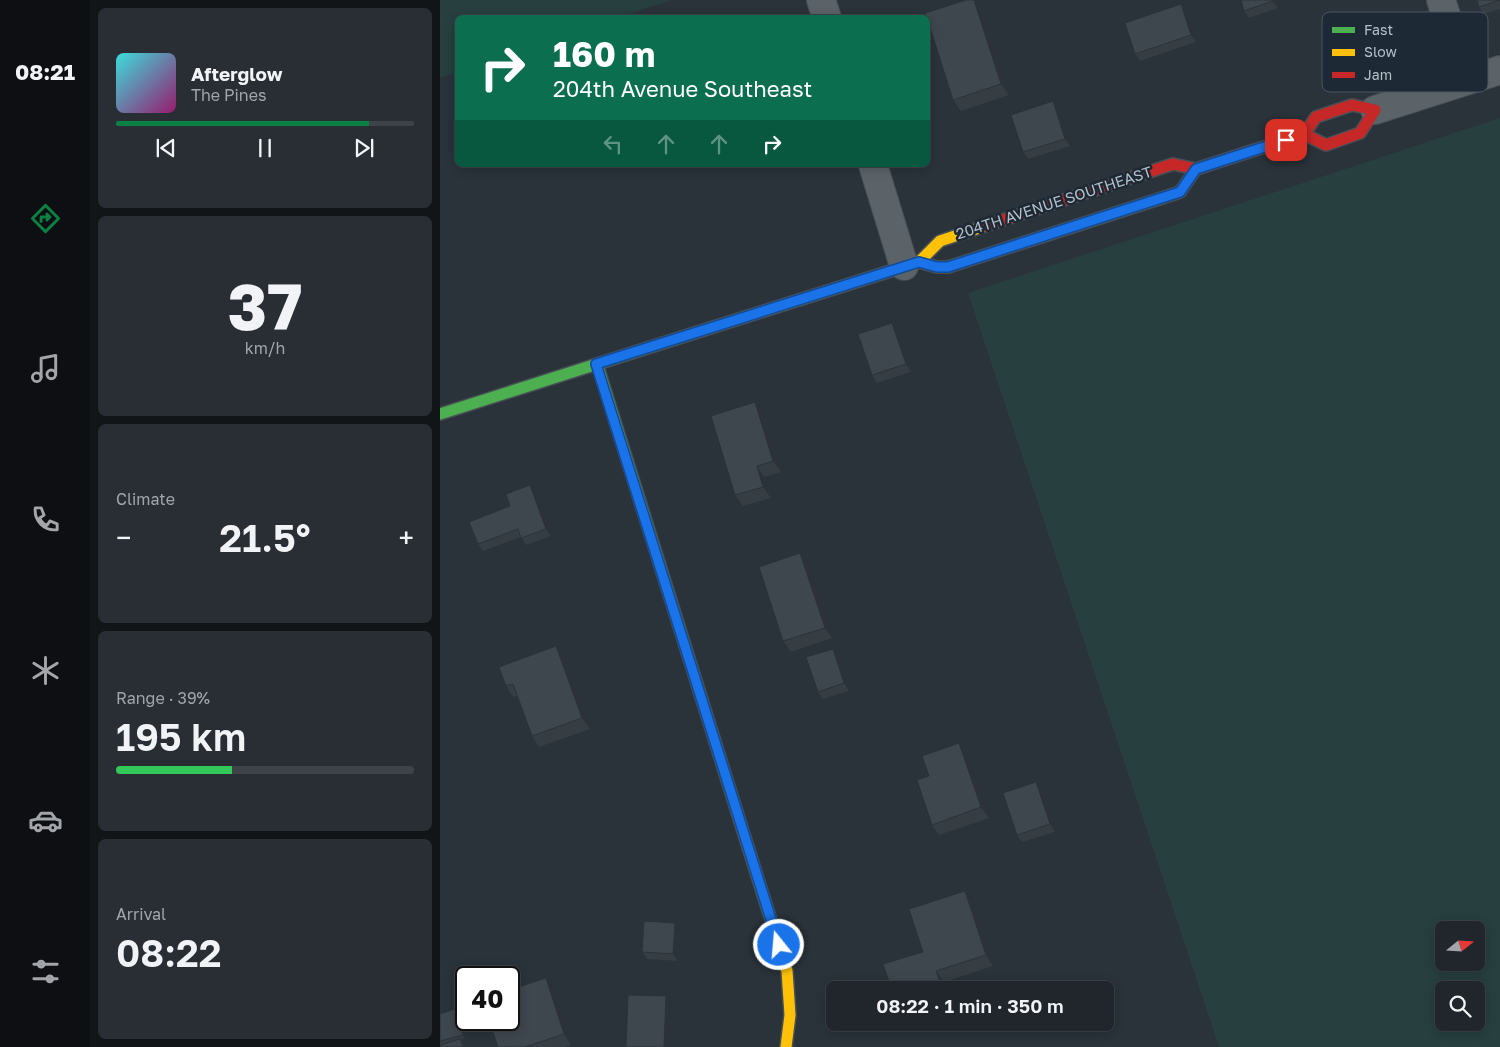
<!DOCTYPE html>
<html lang="en">
<head>
<meta charset="utf-8">
<style>
	:root { --surface:#20262c; --page:#282e34; --text:#f1f3f6; --muted:#a2a5a9; --line:#3d4348; --accent:#0b8043 }
	body { margin:0; font-family:"Golos Text",sans-serif; background:var(--page); color:var(--text); height:100vh; display:flex; flex-direction:column; font-size:19px; white-space:nowrap }
	* { box-sizing:border-box; margin:0 }
	p { font-size:16px; color:var(--muted) }
	.icon { flex:none; width:28px; height:28px; fill:none; stroke:currentColor; stroke-width:2; stroke-linecap:round; stroke-linejoin:round }
	.map { position:relative; flex:1; overflow:hidden }
	.drawer { display:flex; flex-direction:column; gap:8px; padding:8px; background:#121518; width:350px }
	.drawer>* { flex:none }
	.banner { position:absolute; left:15px; top:15px; width:475px; height:152px; border-radius:8px; box-shadow:0 2px 12px #0003,0 0 0 1px var(--line); background:#0b6e4f; color:#fff; overflow:hidden }
	.needle { width:32px; rotate:72deg }
	.controls { position:absolute; left:995px; top:921px; display:grid; gap:10px }
	.controls a { display:grid; place-items:center; width:50px; height:50px; border-radius:8px; background:var(--surface); box-shadow:0 2px 12px #0003,0 0 0 1px var(--line); font-size:25px }
	.speed { position:absolute; left:15px; top:966px; display:flex; gap:10px; font-size:25px; font-weight:700; text-align:center }
	.speed>* { display:grid; place-content:center; width:65px; height:65px; border-radius:50%; background:var(--surface); box-shadow:0 2px 12px #0003,0 0 0 1px var(--line); line-height:1 }
	.speed .limit { border:2px solid #111; border-radius:8px; background:#fff; color:#111 }
	.pin { position:absolute; display:grid; place-items:center; width:42px; height:42px; color:#fff; margin:-21px; border-radius:10px; box-shadow:0 2px 8px #0006 }
	.me { position:absolute; width:55px; margin:-28px; rotate:343deg; stroke-linejoin:round; filter:drop-shadow(0 0 4px #0008) }
	.turn { display:flex; align-items:center; gap:18px; height:105px; padding:0 15px; font-size:22px }
	.turn .icon { width:65px; height:65px; stroke-width:2.5 }
	.turn b { display:block; font-size:35px; line-height:42px }
	.lanes { display:flex; align-items:center; height:48px; padding:0 15px; background:#0003; justify-content:center; gap:25px; direction:ltr }
	.lanes .off { opacity:.35 }
	.big { font-size:38px; font-weight:600; line-height:1.1 }
	.drawer .tile { flex:1; display:flex; flex-direction:column; justify-content:center; gap:8px; min-width:0; padding:0 18px; border-radius:8px; background:var(--page) }
	.drawer .dial { align-items:center; gap:0 }
	.dial b { font-size:65px; line-height:1 }
	.song { display:flex; align-items:center; gap:15px }
	.cover { width:60px; height:60px; border-radius:8px; background:linear-gradient(135deg,hsl(180 70% 55%),hsl(320 70% 35%)) }
	.played { height:5px; border-radius:2px; background:linear-gradient(90deg,var(--accent) 85%,var(--line) 85%) }
	.keys { display:flex; justify-content:space-around; direction:ltr }
	.heat { display:flex; justify-content:space-between; align-items:center; font-size:28px; direction:ltr }
	.charge { height:8px; border-radius:4px; background:linear-gradient(90deg,#34c759 39%,var(--line) 0) }
	.trip { position:absolute; left:386px; top:981px; width:288px; height:50px; border-radius:8px; background:var(--surface); box-shadow:0 2px 12px #0003,0 0 0 1px var(--line); font-weight:600; line-height:50px; text-align:center }
	main { display:flex; flex:1; min-height:0 }
	.tab-bar { display:flex; flex-direction:column; width:90px; justify-content:space-around; align-items:center; background:#0d0f12; color:var(--muted) }
	.tab-bar .icon { width:35px; height:35px }
	.tab-bar .selected { color:var(--accent) }
	.tab-bar b { font-size:22px; color:var(--text) }
	.map>svg:first-child { display:block }
	.green { fill:#273f3f; fill-rule:evenodd }
	.lines { fill:none; stroke-linecap:round; stroke-linejoin:round }
	.street-casing { stroke:#485056; stroke-width:30 }
	.fast-casing { stroke:#485056; stroke-width:14 }
	.slow-casing { stroke:#485056; stroke-width:14 }
	.jam-casing { stroke:#485056; stroke-width:14 }
	.street { stroke:#5b6268; stroke-width:28 }
	.fast { stroke:#4caf50; stroke-width:11 }
	.slow { stroke:#ffc107; stroke-width:11 }
	.jam { stroke:#c62828; stroke-width:11 }
	.wall { fill:#363d43 }
	.shaded-wall { fill:#2c3237 }
	.building { fill:#3f474e; stroke:#2c3237 }
	.route-casing { stroke:#114b97; stroke-width:12 }
	.route { stroke:#1a73e8; stroke-width:9 }
	.labels { text-anchor:middle; stroke-width:5; stroke-linejoin:round; paint-order:stroke }
	.street-label { font-size:15px; fill:#b5c0ca; stroke:#1d2a35 }
	.key { fill:#1d2a35; stroke:#4b5762; stroke-width:1 }
	.key-label { font-size:14px; fill:#b5c0ca }
</style>
</head>
<body>
<main>
<nav class="tab-bar">
<b>08:21</b>
<svg class="icon selected" aria-label="directions" viewBox="0 0 24 24"><path d="M12 3l9 9-9 9-9-9zM9 14v-3h6M13 9l2 2-2 2"/></svg>
<svg class="icon" aria-label="music" viewBox="0 0 24 24"><path d="M9 18V5l10-2v13"/><circle cx="6" cy="18" r="3"/><circle cx="16" cy="16" r="3"/></svg>
<svg class="icon" aria-label="phone" viewBox="0 0 24 24"><path d="M5 4h4l2 5-3 2q2 4 5 5l2-3 5 2v4C11 20 4 13 5 4z"/></svg>
<svg class="icon" aria-label="climate" viewBox="0 0 24 24"><path d="M12 3v18M4 7l16 10M4 17L20 7"/></svg>
<svg class="icon" aria-label="car" viewBox="0 0 24 24"><path d="M5 17H2v-5l4-1 3-4h7l3 4 3 1v5h-3M9 17h6M6 11h13"/><circle cx="7" cy="17" r="2"/><circle cx="17" cy="17" r="2"/></svg>
<svg class="icon" aria-label="filters" viewBox="0 0 24 24"><path d="M4 7h16M4 17h16"/><circle cx="9" cy="7" r="2"/><circle cx="15" cy="17" r="2"/></svg>
</nav>
<section class="drawer">
<div class="tile">
<div class="song"><i class="cover"></i><div><b>Afterglow</b><p>The Pines</p></div></div>
<div class="played"></div>
<div class="keys"><svg class="icon" aria-label="previous" viewBox="0 0 24 24"><path d="M18 5L8 12l10 7zM5 5v14"/></svg><svg class="icon" aria-label="pause" viewBox="0 0 24 24"><path d="M8 5v14M16 5v14"/></svg><svg class="icon" aria-label="next" viewBox="0 0 24 24"><path d="M6 5l10 7-10 7zM19 5v14"/></svg></div>
</div>
<div class="tile dial"><b>37</b><p>km/h</p></div>
<div class="tile"><p>Climate</p>
<div class="heat"><a>−</a><b class="big">21.5°</b><a>+</a></div>
</div>
<div class="tile"><p>Range · 39%</p><b class="big">195 km</b><div class="charge"></div></div>
<div class="tile"><p>Arrival</p><b class="big">08:22</b></div>
</section>
<div class="map">
<svg width="1060" height="1047" viewBox="0 0 1060 1047">
	<rect width="100%" height="100%" fill="#2a333a"/>
	<path class="green" d="M 0,0 L 231,0 L 180,17 L 18,18 L 17,72 L 0,78 Z
		M 1060,118 L 1060,1047 L 779,1047 L 528,293 ZM 1004,930 L 1036,930 L 1036,962 L 1004,962 ZM 1004,990 L 1036,990 L 1036,1022 L 1004,1022 Z"/>
	<g class="lines">
		<g class="street-casing">
			<path id="street" d="M 381,0 L 387,18
				M 1001,0 L 1027,80
				M 935,110 L 1060,70
				M 433,165 L 464,266"/>
		</g>
		<g class="fast-casing">
			<path id="fast" d="M 157,364 L 297,812
				M 0,414 L 264,330"/>
		</g>
		<g class="slow-casing">
			<path id="slow" d="M 479,262 L 497,267 L 508,267 L 722,198
				M 264,330 L 479,262 L 500,241 L 545,226
				M 297,812 L 347,971 L 350,1015 L 346,1047"/>
		</g>
		<g class="jam-casing">
			<path id="jam" d="M 756,169 L 864,134 L 876,117 L 912,105 L 935,110 L 920,133 L 886,145 L 864,134
				M 545,226 L 733,164 L 756,169 L 740,192 L 722,198"/>
		</g>
		<use href="#street" class="street"/>
		<use href="#fast" class="fast"/>
		<use href="#slow" class="slow"/>
		<use href="#jam" class="jam"/>
	</g>
	<path class="wall" d="M 801,0 L 835,0 L 838,8 L 809,18 L 804,11 Z
		M 1060,0 L 1060,9 L 1044,14 L 1039,7 Z
		M 540,8 L 569,95 L 521,111 L 513,100 Z
		M 746,11 L 756,42 L 700,61 L 695,54 Z
		M 618,108 L 630,146 L 588,159 L 583,152 Z
		M 457,330 L 471,372 L 437,383 L 432,375 Z
		M 315,402 L 323,413 L 341,472 L 324,477 L 331,498 L 303,506 L 295,495 Z
		M 95,493 L 111,536 L 86,545 L 81,537 L 43,551 L 38,544 L 70,506 Z
		M 360,553 L 368,564 L 392,638 L 351,652 L 343,641 Z
		M 116,646 L 123,657 L 150,729 L 99,747 L 92,736 L 77,696 L 73,697 L 66,686 Z
		M 393,649 L 398,656 L 409,691 L 383,699 L 378,692 Z
		M 519,743 L 526,754 L 549,818 L 499,835 L 492,825 L 489,776 Z
		M 601,789 L 615,832 L 582,842 L 577,835 Z
		M 533,901 L 553,966 L 504,982 L 507,990 L 452,990 L 483,952 Z
		M 240,930 L 238,961 L 207,959 L 202,952 Z
		M 113,989 L 131,1045 L 125,1047 L 58,1047 Z
		M 15,1009 L 18,1013 L 25,1038 L 21,1040 L 23,1043 L 24,1047 L 0,1047 L 0,1014 Z"/>
	<path class="shaded-wall" d="M 534,0 L 535,0 L 540,8 L 569,95 L 561,84 Z
		M 832,0 L 835,0 L 838,8 L 833,1 Z
		M 741,4 L 746,11 L 756,42 L 751,35 Z
		M 613,101 L 618,108 L 630,146 L 625,139 Z
		M 452,323 L 457,330 L 471,372 L 466,364 Z
		M 315,402 L 323,413 L 341,472 L 333,461 Z
		M 317,466 L 324,477 L 331,498 L 323,487 Z
		M 90,485 L 95,493 L 111,536 L 106,529 Z
		M 360,553 L 368,564 L 392,638 L 385,628 Z
		M 116,646 L 123,657 L 150,729 L 142,718 Z
		M 393,649 L 398,656 L 409,691 L 404,683 Z
		M 519,743 L 526,754 L 549,818 L 541,807 Z
		M 596,782 L 601,789 L 615,832 L 610,824 Z
		M 525,891 L 533,901 L 553,966 L 546,955 Z
		M 235,923 L 240,930 L 238,961 L 233,954 Z
		M 496,971 L 504,982 L 507,990 L 506,990 L 500,982 Z
		M 106,978 L 113,989 L 131,1045 L 124,1034 Z
		M 226,996 L 231,1004 L 230,1047 L 224,1047 Z
		M 15,1009 L 18,1013 L 25,1038 L 23,1035 Z"/>
	<path class="building" d="M 526,0 L 534,0 L 561,84 L 513,100 L 488,21 L 488,18 L 486,18 L 485,13 Z
		M 801,0 L 832,0 L 833,1 L 804,11 Z
		M 1037,0 L 1060,0 L 1039,7 Z
		M 741,4 L 751,35 L 695,54 L 685,23 Z
		M 613,101 L 625,139 L 583,152 L 571,115 Z
		M 452,323 L 466,364 L 432,375 L 418,334 Z
		M 315,402 L 333,461 L 317,466 L 323,487 L 295,495 L 271,416 Z
		M 90,485 L 106,529 L 81,538 L 78,529 L 38,544 L 29,522 L 70,506 L 66,494 Z
		M 360,553 L 385,628 L 343,641 L 319,567 Z
		M 116,646 L 142,718 L 92,736 L 73,684 L 66,686 L 59,667 Z
		M 393,649 L 404,683 L 378,692 L 366,657 Z
		M 519,743 L 541,807 L 492,825 L 477,780 L 489,776 L 482,756 Z
		M 596,782 L 610,824 L 577,835 L 563,793 Z
		M 525,891 L 546,955 L 496,971 L 500,982 L 474,990 L 452,990 L 443,964 L 483,952 L 469,909 Z
		M 204,921 L 235,923 L 233,954 L 202,952 Z
		M 106,978 L 124,1034 L 85,1047 L 58,1047 L 49,1020 L 69,1020 L 69,990 Z
		M 188,995 L 226,996 L 224,1047 L 186,1047 Z
		M 15,1009 L 23,1035 L 0,1041 L 0,1014 Z
		M 20,1039 L 23,1047 L 0,1047 L 0,1045 Z"/>
	<g class="lines">
		<g class="route-casing">
			<path id="route" d="M 339,945 L 156,364 L 479,262 L 497,267 L 508,267 L 740,192 L 756,169 L 846,140"/>
		</g>
		<use href="#route" class="route"/>
	</g>
	<g class="labels">
		<g class="street-label">
			<text transform="translate(614 203) rotate(-18)" y="5">204TH AVENUE SOUTHEAST</text>
		</g>
	</g>
	<rect x="882" y="12" width="166" height="80" rx="8" class="key"/>
	<rect x="892" y="27" width="23" height="6" fill="#4caf50"/>
	<rect x="892" y="49" width="23" height="7" fill="#ffc107"/>
	<rect x="892" y="72" width="23" height="6" fill="#c62828"/>
	<g class="key-label">
		<text x="924" y="35">Fast</text>
		<text x="924" y="57">Slow</text>
		<text x="924" y="80">Jam</text>
	</g>
</svg>
<div class="controls">
<a><svg class="needle" viewBox="-14 -14 28 28"><path d="M0-13l5 13h-10z" fill="#e53935"/><path d="M0 13l5-13h-10z" fill="#a2a5a9"/></svg></a>
<a><svg class="icon" aria-label="search" viewBox="0 0 24 24"><circle cx="10" cy="10" r="6"/><path d="M15 15l6 6"/></svg></a>
</div>
<div class="speed"><div class="limit">40</div></div>
<div class="pin" style="left:846px;top:140px;background:#d93025"><svg class="icon" aria-label="arrive" viewBox="0 0 24 24"><path d="M6 21V4h12l-3 4 3 4H6"/></svg></div>
<svg class="me" style="left:339px;top:945px" viewBox="-20 -20 40 40"><circle r="17" fill="#1a73e8" stroke="#fff" stroke-width="3"/><path d="M0-11L8 9 0 5-8 9z" fill="#fff"/></svg>
<div class="trip">08:22 · 1 min · 350 m</div>
<div class="banner">
<div class="turn"><svg class="icon" aria-label="right" viewBox="0 0 24 24"><path d="M7 20v-9h11M14 6l5 5-5 5"/></svg><div><b>160 m</b>204th Avenue Southeast</div></div>
<div class="lanes"><svg class="icon off" aria-label="left" viewBox="0 0 24 24"><path d="M17 20v-9H6M10 6l-5 5 5 5"/></svg><svg class="icon off" aria-label="ahead" viewBox="0 0 24 24"><path d="M12 20V5M6 11l6-6 6 6"/></svg><svg class="icon off" aria-label="ahead" viewBox="0 0 24 24"><path d="M12 20V5M6 11l6-6 6 6"/></svg><svg class="icon" aria-label="right" viewBox="0 0 24 24"><path d="M7 20v-9h11M14 6l5 5-5 5"/></svg></div>
</div>
</div>
</main>
</body>
</html>
